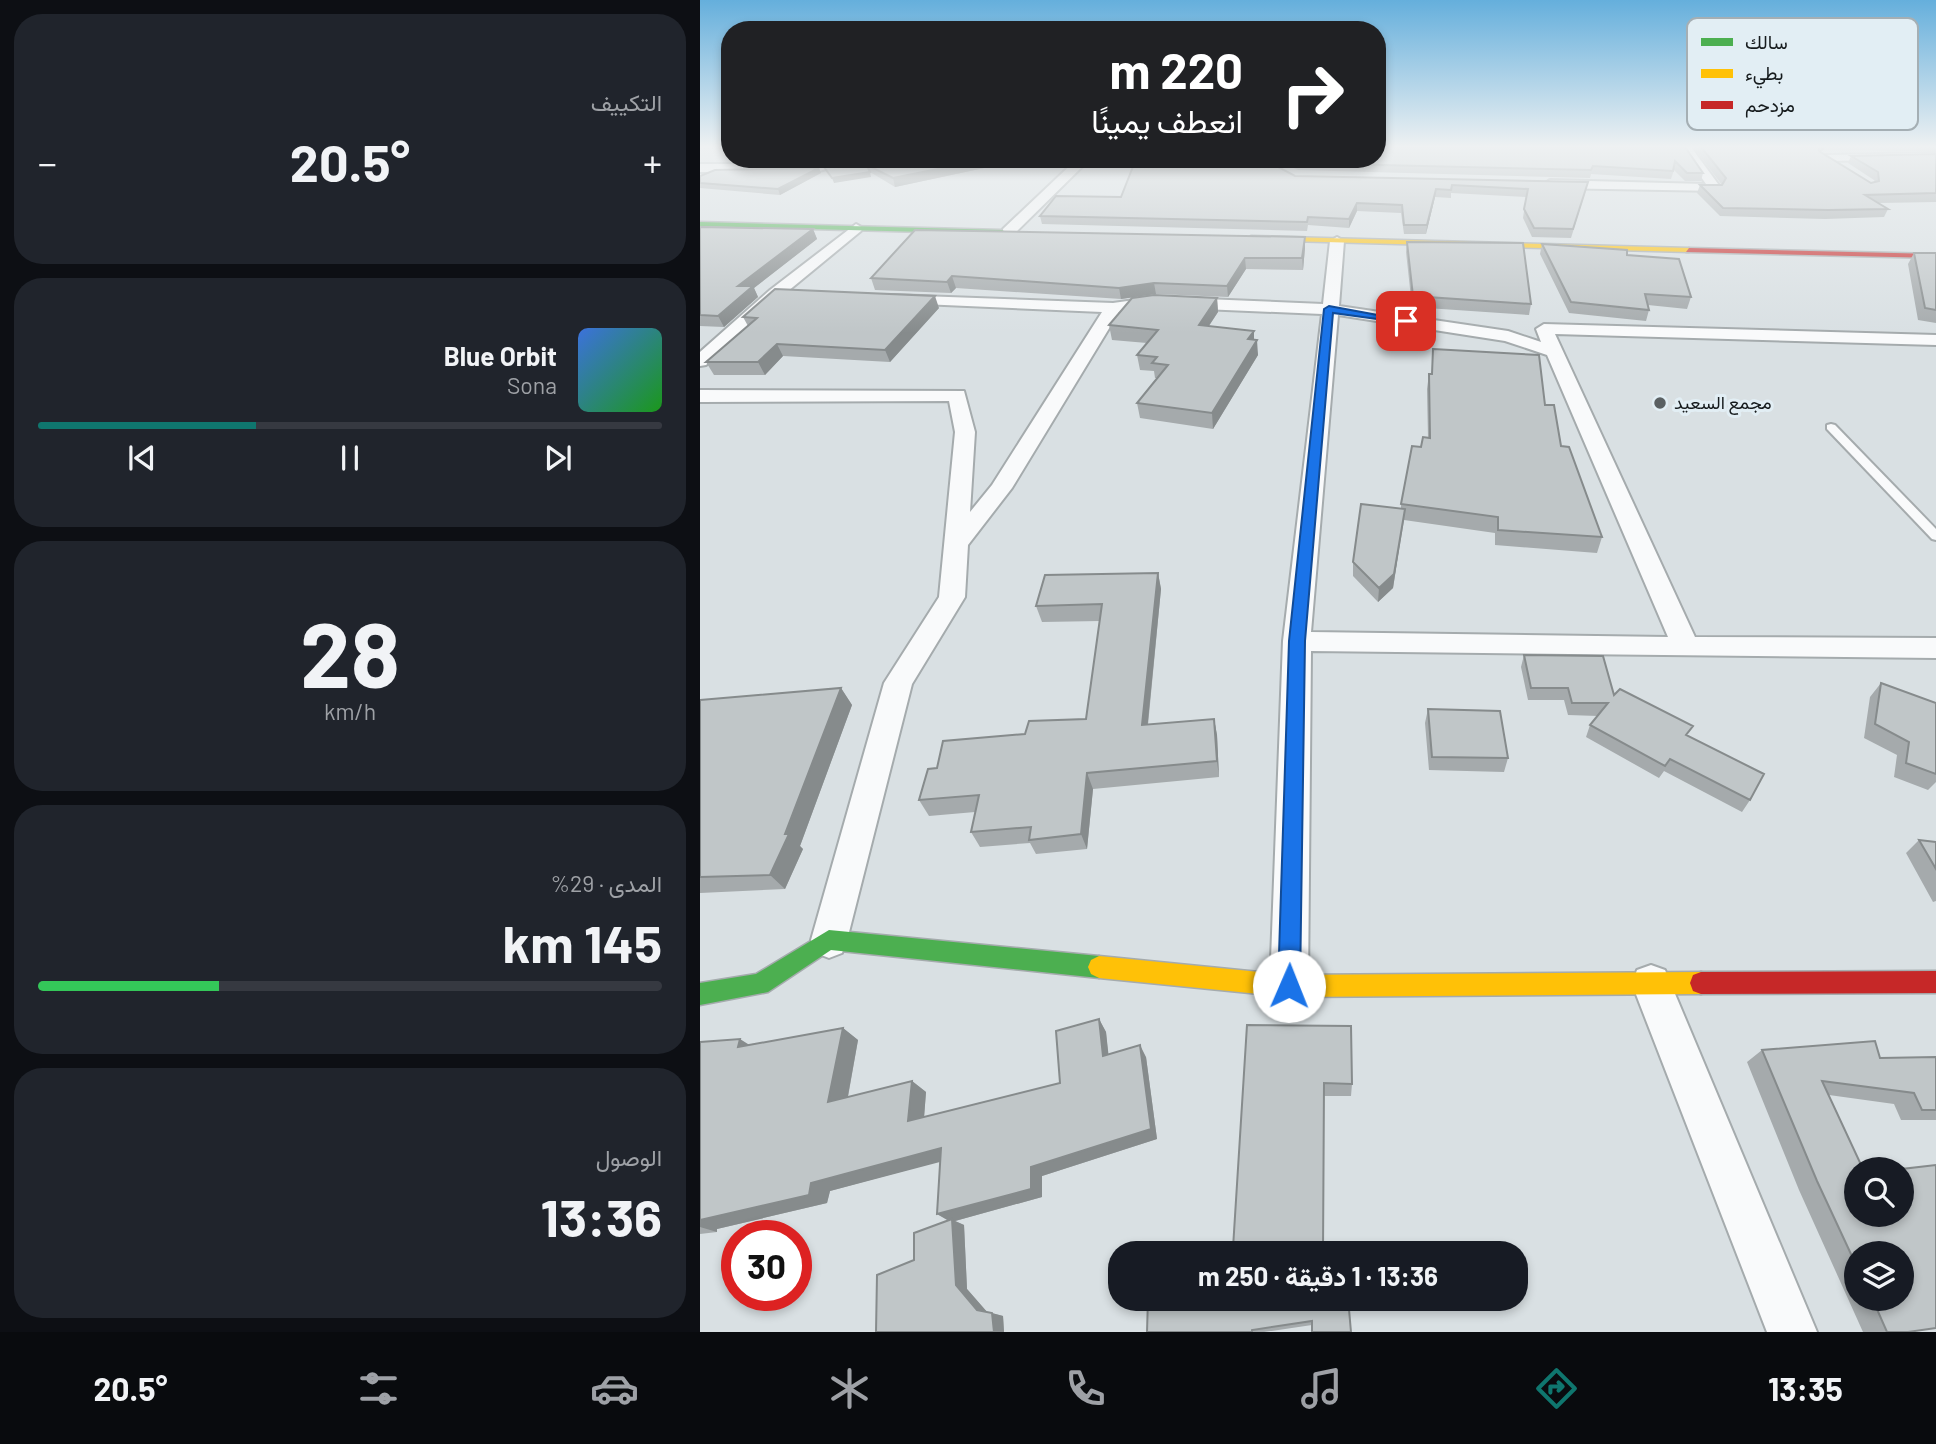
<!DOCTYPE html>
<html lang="ar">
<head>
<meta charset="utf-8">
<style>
	:root { --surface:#171b24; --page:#20242c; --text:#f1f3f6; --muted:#9ea1a6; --line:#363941; --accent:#0f766e }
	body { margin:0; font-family:Barlow,Vazirmatn,sans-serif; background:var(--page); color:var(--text); direction:rtl; height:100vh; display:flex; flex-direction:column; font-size:26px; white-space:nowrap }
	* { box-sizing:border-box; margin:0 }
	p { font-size:23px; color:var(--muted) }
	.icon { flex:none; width:38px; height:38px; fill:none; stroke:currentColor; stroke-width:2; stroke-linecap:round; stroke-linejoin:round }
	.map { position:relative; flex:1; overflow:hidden; direction:ltr }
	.drawer { display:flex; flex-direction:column; gap:14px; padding:14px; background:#0d0f14; width:700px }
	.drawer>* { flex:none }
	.hud { position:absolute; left:21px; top:21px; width:665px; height:147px; border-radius:28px; box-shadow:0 4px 10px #0003; direction:rtl; background:#202124; color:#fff; overflow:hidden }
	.buttons { position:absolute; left:1144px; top:1157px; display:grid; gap:14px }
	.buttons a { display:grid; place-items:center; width:70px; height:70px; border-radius:50%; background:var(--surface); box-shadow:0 4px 10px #0003; font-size:35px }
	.speed { position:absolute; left:21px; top:1220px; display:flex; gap:14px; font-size:35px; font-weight:700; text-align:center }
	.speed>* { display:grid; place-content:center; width:91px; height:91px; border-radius:50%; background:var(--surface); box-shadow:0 4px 10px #0003; line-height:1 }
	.speed .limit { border:10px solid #d22; background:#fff; color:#111 }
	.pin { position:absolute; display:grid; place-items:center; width:60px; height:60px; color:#fff; margin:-30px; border-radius:14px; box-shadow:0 4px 10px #0006 }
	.me { position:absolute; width:77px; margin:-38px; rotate:1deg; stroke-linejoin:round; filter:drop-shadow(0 0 5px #0008) }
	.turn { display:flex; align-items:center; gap:24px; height:147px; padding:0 28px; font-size:32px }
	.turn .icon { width:91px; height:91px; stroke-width:2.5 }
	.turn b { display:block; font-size:49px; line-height:60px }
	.big { font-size:52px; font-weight:700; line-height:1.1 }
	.drawer .tile { flex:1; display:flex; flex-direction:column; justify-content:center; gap:10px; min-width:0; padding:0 24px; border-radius:28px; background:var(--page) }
	.drawer .dial { align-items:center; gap:0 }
	.dial b { font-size:91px; line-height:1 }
	.song { display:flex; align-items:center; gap:21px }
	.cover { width:84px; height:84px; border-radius:10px; background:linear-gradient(135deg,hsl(220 70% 55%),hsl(120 70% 35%)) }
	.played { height:7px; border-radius:4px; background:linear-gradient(90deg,var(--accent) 35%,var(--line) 35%) }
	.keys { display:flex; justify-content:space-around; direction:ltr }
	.heat { display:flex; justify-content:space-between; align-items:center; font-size:38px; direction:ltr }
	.charge { height:10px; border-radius:5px; background:linear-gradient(90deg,#34c759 29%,var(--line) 0) }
	.trip { position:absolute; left:408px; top:1241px; width:420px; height:70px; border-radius:28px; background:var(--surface); box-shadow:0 4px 10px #0003; font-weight:700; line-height:70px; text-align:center; direction:rtl }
	.menu { display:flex; height:112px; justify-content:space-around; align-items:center; background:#090b0e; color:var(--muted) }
	.menu .icon { width:49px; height:49px }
	.menu .on { color:var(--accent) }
	.menu b { font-size:32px; color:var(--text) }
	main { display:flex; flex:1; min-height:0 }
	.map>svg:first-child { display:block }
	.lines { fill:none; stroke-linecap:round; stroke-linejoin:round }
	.lane-casing { stroke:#a5abad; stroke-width:4 }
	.street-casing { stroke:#a5abad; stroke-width:4 }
	.fast-casing { stroke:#a5abad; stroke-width:3 }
	.slow-casing { stroke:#a5abad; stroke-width:3 }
	.jam-casing { stroke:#a5abad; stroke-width:3 }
	.lane { fill:#f9fafb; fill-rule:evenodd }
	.street { fill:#f9fafb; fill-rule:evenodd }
	.fast { fill:#4caf50; fill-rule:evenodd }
	.slow { fill:#ffc107; fill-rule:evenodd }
	.jam { fill:#c62828; fill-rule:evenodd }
	.wall { fill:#a5aaac; fill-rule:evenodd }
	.shaded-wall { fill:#868b8c }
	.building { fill:#c0c6c8; stroke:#868b8c; stroke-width:2 }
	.route { fill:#1a73e8; stroke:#114b97; stroke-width:2 }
	.poi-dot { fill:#5a6062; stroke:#e2eef4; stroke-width:2.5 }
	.labels { text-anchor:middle; stroke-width:6; stroke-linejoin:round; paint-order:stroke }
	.far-poi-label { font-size:18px; fill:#161b1d; stroke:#e2eef4; text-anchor:start }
	.key { fill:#e2eef4; stroke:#a5afb4; stroke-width:2 }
	.key-label { font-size:19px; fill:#161b1d }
</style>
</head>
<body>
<main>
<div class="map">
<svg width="1236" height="1332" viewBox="0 0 1236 1332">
	<rect width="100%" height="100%" fill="#d9e0e3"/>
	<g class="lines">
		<g class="lane-casing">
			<path id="lane" d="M 1131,424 L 1135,425 L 1236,529 L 1236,540 L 1232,539 L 1127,429 L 1127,425 Z"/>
		</g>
		<g class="street-casing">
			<path id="street" d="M 980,147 L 991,147 L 1021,188 L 1019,191 L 850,188 L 844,184 L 850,180 L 1006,184 Z
				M 1236,153 L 1236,159 L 1126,161 L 1120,158 L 1126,155 Z
				M 141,159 L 166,159 L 115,172 L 0,172 L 0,164 L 115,164 Z
				M 377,159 L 390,159 L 313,235 L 303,235 L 303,229 Z
				M 550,159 L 580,159 L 564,164 Z
				M 156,224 L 163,228 L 161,231 L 82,296 L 6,365 L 0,366 L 0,352 L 70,290 Z
				M 637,237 L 644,241 L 639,306 L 808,331 L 841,342 L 836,329 L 844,324 L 1236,335 L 1236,345 L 855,334 L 995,637 L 1236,638 L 1236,658 L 611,651 L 608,986 L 603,1000 L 589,1005 L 575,1000 L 570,986 L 583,641 L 622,314 L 456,307 L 419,312 L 312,488 L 268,545 L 265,597 L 212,684 L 147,940 L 142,953 L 129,958 L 116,953 L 111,940 L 184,683 L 239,597 L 255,432 L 249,401 L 0,402 L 0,390 L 264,391 L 275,432 L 270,512 L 292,485 L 402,312 L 199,303 L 193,301 L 191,298 L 193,295 L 413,303 L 456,297 L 623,304 L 630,241 ZM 638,315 L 805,341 L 847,355 L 968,637 L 611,632 Z
				M 951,965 L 965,970 L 1117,1332 L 1067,1332 L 932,984 L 937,970 Z"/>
		</g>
		<g class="fast-casing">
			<path id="fast" d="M 0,222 L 302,230 L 306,232 L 302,234 L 0,226 Z
				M 129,930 L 399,956 L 407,960 L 410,967 L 407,974 L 399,978 L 131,950 L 68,992 L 0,1005 L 0,983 L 56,974 Z"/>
		</g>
		<g class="slow-casing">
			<path id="slow" d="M 551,236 L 989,248 L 993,250 L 989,252 L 548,240 Z
				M 399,956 L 589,975 L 1001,972 L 1009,975 L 1012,983 L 1009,991 L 1001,994 L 589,997 L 399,978 L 391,974 L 388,967 L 391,960 Z"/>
		</g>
		<g class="jam-casing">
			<path id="jam" d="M 989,248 L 1236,254 L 1236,258 L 986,252 Z
				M 1236,971 L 1236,993 L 1001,994 L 993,991 L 990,983 L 993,975 L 1001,972 Z"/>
		</g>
		<use href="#lane" class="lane"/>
		<use href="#street" class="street"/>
		<use href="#fast" class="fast"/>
		<use href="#slow" class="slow"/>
		<use href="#jam" class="jam"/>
	</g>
	<path class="wall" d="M 985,147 L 1003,173 L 1001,181 L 985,181 L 974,170 L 971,179 L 891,174 L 890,178 L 598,170 L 575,159 L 677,159 Z
		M 993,147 L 1236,147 L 1236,151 L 1123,150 L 1121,152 L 1171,183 L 1175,182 L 1174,180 L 1148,163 L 1151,156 L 1236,154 L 1236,202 L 1179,203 L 1188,209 L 1184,217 L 1125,219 L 1020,216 L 997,193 L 1000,185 L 1022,185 Z
		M 48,159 L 126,159 L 115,161 L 49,161 Z
		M 173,159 L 326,159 L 195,187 L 170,172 L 167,165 Z
		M 119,168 L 121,173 L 80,195 L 0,188 L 0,176 Z
		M 595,176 L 886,190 L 871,238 L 832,237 L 823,218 L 826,197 L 751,193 L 751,198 L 735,197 L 726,234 L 704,234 L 701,213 L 657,211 L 649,228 L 608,225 L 607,231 L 342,224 L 340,216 L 421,197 Z
		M 0,227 L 113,229 L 117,239 L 54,288 L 58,297 L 24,327 L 0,326 Z
		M 707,242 L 831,304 L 829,315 L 712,307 L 706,252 Z
		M 842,244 L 927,255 L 991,297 L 987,309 L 948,305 L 949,310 L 946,321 L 869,313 L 840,254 Z
		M 605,248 L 603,270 L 546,269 L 528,297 L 456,294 L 421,299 L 256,288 L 251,293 L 175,290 L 171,278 Z
		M 1214,253 L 1236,253 L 1236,323 L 1218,320 L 1208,264 Z
		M 517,298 L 518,312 L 509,326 L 554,331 L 554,340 L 558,355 L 513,429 L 440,418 L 437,403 L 457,378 L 455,378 L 454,371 L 440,370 L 437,355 L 447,343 L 412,340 L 409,325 Z
		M 239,308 L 190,362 L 83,356 L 65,375 L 14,375 L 6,362 L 48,326 L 43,317 Z
		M 729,374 L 845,405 L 861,446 L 902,537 L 897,553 L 795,545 L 795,533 L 704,520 L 693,588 L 678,602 L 653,576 L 653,562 L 701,509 L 701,504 L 721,447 L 728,438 L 727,389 Z
		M 458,573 L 461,589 L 448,725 L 514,719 L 517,735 L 519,777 L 393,789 L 387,849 L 336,854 L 330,843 L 280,847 L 271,832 L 275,812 L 229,816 L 219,800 L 237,768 L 325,734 L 386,719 L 400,621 L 342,622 L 336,606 Z
		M 824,655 L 914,695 L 987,736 L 1050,800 L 1042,812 L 964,771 L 959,778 L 886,737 L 890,725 L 898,716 L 868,715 L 864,700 L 828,700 L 821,667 Z
		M 1181,683 L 1236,703 L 1236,782 L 1228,790 L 1194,777 L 1197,755 L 1164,738 L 1170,697 Z
		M 141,688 L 152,705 L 100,846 L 103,849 L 85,889 L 0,893 L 0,700 Z
		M 728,709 L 808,758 L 804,772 L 729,770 L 725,723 Z
		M 1219,840 L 1236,842 L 1236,901 L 1233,902 L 1206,853 Z
		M 399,1019 L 406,1032 L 408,1054 L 446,1057 L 457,1139 L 342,1176 L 342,1197 L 255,1221 L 264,1225 L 267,1289 L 287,1312 L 303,1316 L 304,1332 L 176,1332 L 214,1260 L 249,1221 L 237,1214 L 240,1161 L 130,1191 L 127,1203 L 17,1229 L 17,1232 L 0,1234 L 0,1042 L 49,1045 L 143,1028 L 158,1040 L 148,1097 L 212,1081 L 226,1092 L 224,1117 L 360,1083 Z
		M 547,1025 L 652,1084 L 651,1096 L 624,1096 L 533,1248 Z
		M 1175,1041 L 1180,1058 L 1236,1057 L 1236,1120 L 1201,1120 L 1194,1104 L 1129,1095 L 1163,1169 L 1157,1169 L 1157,1214 L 1202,1214 L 1202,1169 L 1236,1165 L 1236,1328 L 1208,1332 L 1163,1332 L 1099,1190 L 1047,1062 L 1062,1050 ZM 1157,1253 L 1202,1253 L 1202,1298 L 1157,1298 Z
		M 648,1298 L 612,1325 L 564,1332 L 447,1332 Z"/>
	<path class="shaded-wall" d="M 1118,147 L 1125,147 L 1123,150 L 1115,155 Z
		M 287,159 L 326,159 L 195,187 L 193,178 Z
		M 119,168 L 121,173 L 80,195 L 78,189 Z
		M 170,172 L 171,177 L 134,183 L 132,178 Z
		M 736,189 L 735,197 L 726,234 L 727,225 Z
		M 657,203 L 657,211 L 649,228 L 649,219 Z
		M 113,229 L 117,239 L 54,288 L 58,297 L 24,327 L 18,316 L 38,286 Z
		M 605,237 L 605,248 L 603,270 L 602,258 Z
		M 545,258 L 546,269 L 528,297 L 527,286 Z
		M 252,276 L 256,288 L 251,293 L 247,282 Z
		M 454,283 L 456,294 L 421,299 L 419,288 Z
		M 235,296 L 239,308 L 190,362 L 185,350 Z
		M 517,298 L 518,312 L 500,339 L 499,325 Z
		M 554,331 L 554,345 L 557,340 L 558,355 L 513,429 L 512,413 L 548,339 Z
		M 77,344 L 83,356 L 65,375 L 58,362 Z
		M 705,509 L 693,588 L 678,602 L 679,588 Z
		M 458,573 L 461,589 L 446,741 L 442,725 Z
		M 141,688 L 152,705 L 100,846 L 103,849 L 85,889 L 70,875 Z
		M 514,719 L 517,735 L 519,777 L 517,761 Z
		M 387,773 L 393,789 L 387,849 L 381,834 Z
		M 399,1019 L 406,1032 L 410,1068 L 403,1056 Z
		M 143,1028 L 158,1040 L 145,1112 L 128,1102 Z
		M 40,1039 L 59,1051 L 38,1047 Z
		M 440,1045 L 446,1057 L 457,1139 L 342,1176 L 342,1197 L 255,1221 L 264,1225 L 267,1289 L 288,1313 L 277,1310 L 256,1285 L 251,1222 L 237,1214 L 331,1167 Z
		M 212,1081 L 226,1092 L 223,1131 L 208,1121 Z
		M 241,1148 L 255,1158 L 130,1191 L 127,1203 L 17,1229 L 17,1232 L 0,1227 L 0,1220 L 111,1183 Z
		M 292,1313 L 303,1316 L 304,1332 L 294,1332 Z"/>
	<path class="building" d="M 677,147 L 985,147 L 1003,173 L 987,173 L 975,161 L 973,171 L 893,166 L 891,170 L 598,163 L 591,159 L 677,159 Z
		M 1001,147 L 1119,147 L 1118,147 L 1119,151 L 1171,183 L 1179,181 L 1178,172 L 1151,156 L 1236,154 L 1236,193 L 1165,195 L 1188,209 L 1128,210 L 1023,208 L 1000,185 L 1022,185 L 1026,178 Z
		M 155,159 L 164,159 L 170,172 L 132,178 L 124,167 Z
		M 173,159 L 287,159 L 193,178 L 167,165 Z
		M 436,159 L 563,159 L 595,176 L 888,182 L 873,229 L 834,228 L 824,209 L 828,189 L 752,185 L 751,190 L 736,189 L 727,225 L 704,225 L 702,205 L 657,203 L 649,219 L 608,217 L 607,222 L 340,216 L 356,196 L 421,197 Z
		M 119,168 L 78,189 L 0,183 L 0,176 L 15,170 Z
		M 0,227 L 113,229 L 38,286 L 53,286 L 18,316 L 0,315 Z
		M 215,230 L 605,237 L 602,258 L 545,258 L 527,286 L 454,283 L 419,288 L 252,276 L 247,282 L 171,278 Z
		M 707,242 L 823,243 L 831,304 L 713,296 Z
		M 842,244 L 927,250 L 927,255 L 979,259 L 991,297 L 945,294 L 949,310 L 871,302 Z
		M 1214,253 L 1236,253 L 1236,310 L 1225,308 Z
		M 75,289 L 235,296 L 185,350 L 77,344 L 58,362 L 6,362 L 57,318 L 43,317 Z
		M 454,295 L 517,298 L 499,325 L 554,331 L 548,339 L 557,340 L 512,413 L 437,403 L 468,365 L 452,363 L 457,357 L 437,355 L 458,330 L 409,325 L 432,298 Z
		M 733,349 L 839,355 L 845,405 L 854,405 L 861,446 L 869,447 L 902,537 L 798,530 L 798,517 L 701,504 L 712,446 L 721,447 L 723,437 L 730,438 L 729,374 L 732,374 Z
		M 661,504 L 705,509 L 694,574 L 679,588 L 653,562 Z
		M 458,573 L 442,725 L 514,719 L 517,761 L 387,773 L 381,834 L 329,840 L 331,827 L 271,832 L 279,795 L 219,800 L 228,769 L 237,768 L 243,741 L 325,734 L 329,721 L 386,719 L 402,604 L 336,606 L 345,575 Z
		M 824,655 L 903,656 L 914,695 L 920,689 L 993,726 L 986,735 L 1064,774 L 1050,800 L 970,759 L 965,766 L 890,725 L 908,703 L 872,703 L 868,688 L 831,688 Z
		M 1181,683 L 1236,703 L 1236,774 L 1206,763 L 1209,742 L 1175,724 Z
		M 141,688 L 85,834 L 89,834 L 70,875 L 0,877 L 0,700 Z
		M 728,709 L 800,711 L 808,758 L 732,757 Z
		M 1219,840 L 1236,842 L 1236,869 Z
		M 399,1019 L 403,1056 L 440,1045 L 451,1129 L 331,1167 L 331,1189 L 237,1214 L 241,1148 L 111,1183 L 109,1195 L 0,1220 L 0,1042 L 40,1039 L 38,1047 L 143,1028 L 128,1102 L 212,1081 L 208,1121 L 360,1083 L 356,1031 Z
		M 547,1025 L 651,1026 L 652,1084 L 624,1083 L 623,1253 L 495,1253 L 533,1248 Z
		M 1175,1041 L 1180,1058 L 1236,1057 L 1236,1110 L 1222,1110 L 1214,1093 L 1122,1081 L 1163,1169 L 1157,1169 L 1157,1214 L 1202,1214 L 1202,1169 L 1236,1165 L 1236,1328 L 1208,1332 L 1187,1332 L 1172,1298 L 1202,1298 L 1202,1253 L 1157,1253 L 1157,1267 L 1117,1181 L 1062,1050 Z
		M 252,1219 L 256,1285 L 277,1310 L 292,1313 L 294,1332 L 176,1332 L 177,1275 L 214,1260 L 214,1233 Z
		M 448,1298 L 648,1298 L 651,1332 L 612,1332 L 612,1321 L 552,1330 L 552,1332 L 447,1332 Z"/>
	<linearGradient id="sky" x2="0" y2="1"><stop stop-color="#65afdc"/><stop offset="0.44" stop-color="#eef1f2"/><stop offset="1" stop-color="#eef1f2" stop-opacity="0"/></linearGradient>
	<rect width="1236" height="333" fill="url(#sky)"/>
	<path class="route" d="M 629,306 L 710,321 L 706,323 L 633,313 L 605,641 L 600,986 L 597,994 L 589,997 L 582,994 L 578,986 L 589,641 L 624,309 Z"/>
	<circle class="poi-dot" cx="960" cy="403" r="7"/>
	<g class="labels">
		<g class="far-poi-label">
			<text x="974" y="409">مجمع السعيد</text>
		</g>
	</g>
	<rect x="987" y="18" width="231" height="112" rx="10" class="key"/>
	<rect x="1001" y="38" width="32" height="8" fill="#4caf50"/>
	<rect x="1001" y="69" width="32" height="9" fill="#ffc107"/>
	<rect x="1001" y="101" width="32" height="8" fill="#c62828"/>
	<g class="key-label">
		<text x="1045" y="49">سالك</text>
		<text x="1045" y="80">بطيء</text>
		<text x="1045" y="112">مزدحم</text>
	</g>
</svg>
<div class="buttons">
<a><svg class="icon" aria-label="search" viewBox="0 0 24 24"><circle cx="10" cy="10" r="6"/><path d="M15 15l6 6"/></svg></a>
<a><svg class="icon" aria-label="layers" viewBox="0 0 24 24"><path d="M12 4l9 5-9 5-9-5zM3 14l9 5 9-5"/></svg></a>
</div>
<div class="speed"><div class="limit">30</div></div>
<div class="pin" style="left:706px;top:321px;background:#d93025"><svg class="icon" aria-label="arrive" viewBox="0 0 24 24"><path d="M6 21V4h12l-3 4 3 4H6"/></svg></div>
<svg class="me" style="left:589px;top:986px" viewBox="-20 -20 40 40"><circle r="19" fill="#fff"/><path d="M0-13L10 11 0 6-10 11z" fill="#1a73e8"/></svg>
<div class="trip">13:36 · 1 دقيقة · 250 m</div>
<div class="hud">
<div class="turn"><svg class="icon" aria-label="right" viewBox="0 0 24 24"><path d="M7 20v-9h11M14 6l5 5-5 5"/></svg><div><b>220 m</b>انعطف يمينًا</div></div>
</div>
</div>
<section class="drawer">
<div class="tile"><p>التكييف</p>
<div class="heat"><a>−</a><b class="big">20.5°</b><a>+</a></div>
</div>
<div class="tile">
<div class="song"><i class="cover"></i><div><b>Blue Orbit</b><p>Sona</p></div></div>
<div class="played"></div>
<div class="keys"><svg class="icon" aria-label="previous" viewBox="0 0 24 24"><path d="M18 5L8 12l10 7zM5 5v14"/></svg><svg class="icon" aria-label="pause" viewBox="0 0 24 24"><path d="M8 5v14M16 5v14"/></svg><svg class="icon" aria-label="next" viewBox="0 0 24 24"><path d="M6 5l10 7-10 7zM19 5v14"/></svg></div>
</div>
<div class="tile dial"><b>28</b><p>km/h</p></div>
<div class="tile"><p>المدى · 29%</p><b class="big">145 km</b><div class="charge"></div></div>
<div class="tile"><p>الوصول</p><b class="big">13:36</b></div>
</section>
</main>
<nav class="menu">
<b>13:35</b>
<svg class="icon on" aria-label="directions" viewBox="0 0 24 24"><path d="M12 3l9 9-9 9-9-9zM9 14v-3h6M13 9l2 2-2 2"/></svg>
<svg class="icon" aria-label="music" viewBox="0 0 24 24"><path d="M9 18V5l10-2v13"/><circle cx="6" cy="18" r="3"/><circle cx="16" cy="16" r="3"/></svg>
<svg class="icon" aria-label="phone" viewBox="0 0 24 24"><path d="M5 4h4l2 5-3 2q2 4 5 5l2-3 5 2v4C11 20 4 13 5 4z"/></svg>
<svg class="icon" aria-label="climate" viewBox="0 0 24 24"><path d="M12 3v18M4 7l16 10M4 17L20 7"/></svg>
<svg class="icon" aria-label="car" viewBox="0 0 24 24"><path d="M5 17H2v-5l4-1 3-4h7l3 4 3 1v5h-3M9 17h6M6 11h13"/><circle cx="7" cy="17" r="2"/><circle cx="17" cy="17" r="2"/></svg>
<svg class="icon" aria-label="filters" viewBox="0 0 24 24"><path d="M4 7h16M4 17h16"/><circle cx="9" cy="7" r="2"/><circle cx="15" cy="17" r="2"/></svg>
<b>20.5°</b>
</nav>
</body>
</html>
